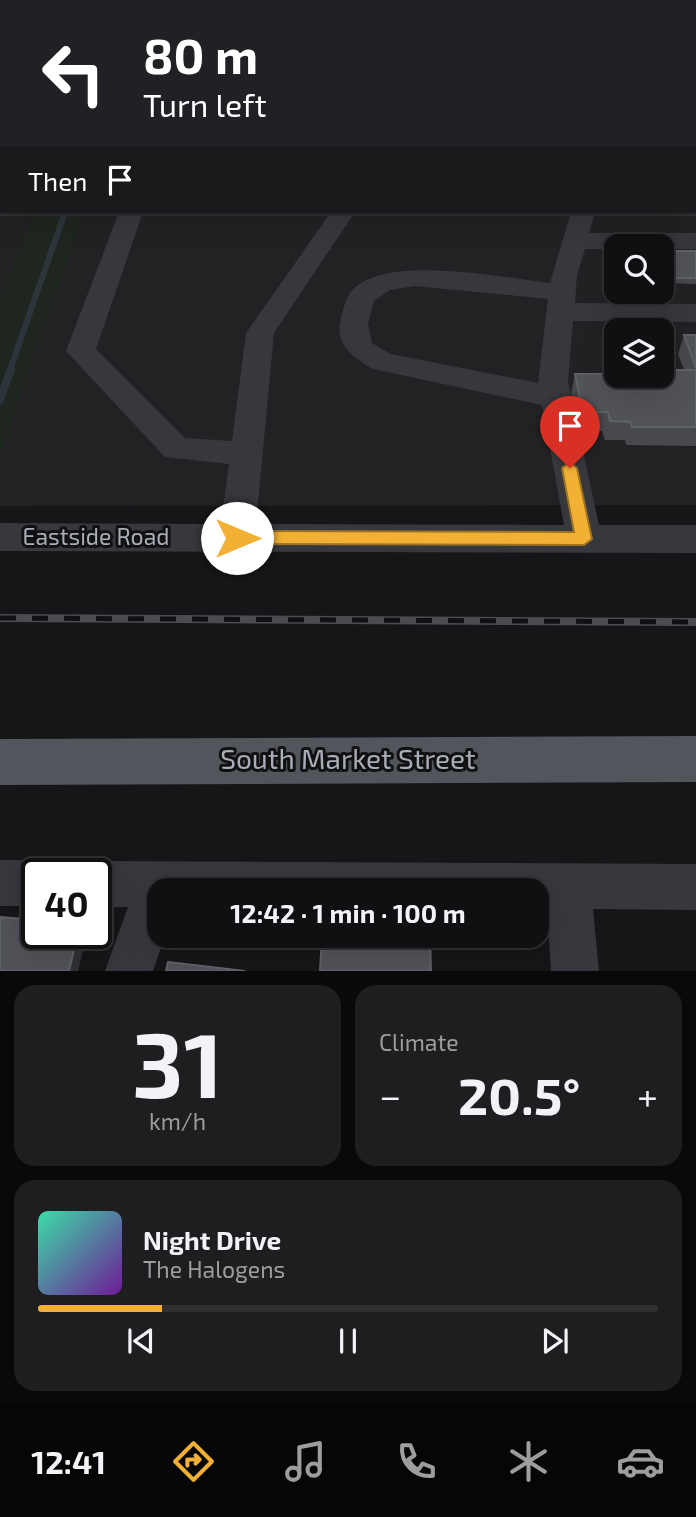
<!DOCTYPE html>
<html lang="en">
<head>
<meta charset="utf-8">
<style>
	:root { --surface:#101012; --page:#1e1e20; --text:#f1f3f6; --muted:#9c9d9f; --line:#303032; --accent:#f2b134 }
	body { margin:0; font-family:"Exo 2",sans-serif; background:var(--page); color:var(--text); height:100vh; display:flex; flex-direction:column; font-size:26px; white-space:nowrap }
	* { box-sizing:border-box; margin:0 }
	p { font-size:23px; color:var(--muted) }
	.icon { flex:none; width:38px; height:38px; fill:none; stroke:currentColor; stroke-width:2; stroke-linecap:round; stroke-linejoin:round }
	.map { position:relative; height:971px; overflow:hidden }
	.side { display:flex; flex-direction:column; gap:14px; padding:14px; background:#09090a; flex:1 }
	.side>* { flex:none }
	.banner { position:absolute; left:0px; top:0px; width:696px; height:214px; box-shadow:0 7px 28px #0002,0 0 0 2px var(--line); background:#202124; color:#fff; overflow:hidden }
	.tools { position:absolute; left:604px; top:234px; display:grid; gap:14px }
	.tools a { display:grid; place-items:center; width:70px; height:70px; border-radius:14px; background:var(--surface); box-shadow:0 7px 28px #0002,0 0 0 2px var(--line); font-size:35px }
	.speed { position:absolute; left:21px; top:858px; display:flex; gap:14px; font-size:35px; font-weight:700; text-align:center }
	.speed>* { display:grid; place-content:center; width:91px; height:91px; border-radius:50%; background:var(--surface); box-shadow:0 7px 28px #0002,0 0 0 2px var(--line); line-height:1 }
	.speed .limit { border:4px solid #111; border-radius:10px; background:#fff; color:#111 }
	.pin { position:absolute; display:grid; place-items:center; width:60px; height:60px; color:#fff; margin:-72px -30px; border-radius:50% 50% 50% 0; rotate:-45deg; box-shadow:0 0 7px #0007 }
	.pin .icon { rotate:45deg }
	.me { position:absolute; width:77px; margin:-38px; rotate:90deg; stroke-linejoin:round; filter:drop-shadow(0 0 5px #0008) }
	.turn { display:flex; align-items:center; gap:24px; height:147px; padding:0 28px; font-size:32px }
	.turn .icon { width:91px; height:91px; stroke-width:2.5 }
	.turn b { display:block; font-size:49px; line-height:60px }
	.then { display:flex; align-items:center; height:66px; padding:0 28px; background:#0003; gap:14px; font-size:26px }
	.big { font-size:52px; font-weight:700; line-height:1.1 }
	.side .tile { flex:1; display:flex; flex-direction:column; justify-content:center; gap:10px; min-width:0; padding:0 24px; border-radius:21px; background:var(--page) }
	.side .dial { align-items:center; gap:0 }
	.dial b { font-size:91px; line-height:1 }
	.song { display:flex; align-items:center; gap:21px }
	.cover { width:84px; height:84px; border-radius:10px; background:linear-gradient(135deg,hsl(160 70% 55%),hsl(280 70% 35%)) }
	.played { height:7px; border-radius:4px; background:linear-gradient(90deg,var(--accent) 20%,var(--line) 20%) }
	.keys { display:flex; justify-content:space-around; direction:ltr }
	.heat { display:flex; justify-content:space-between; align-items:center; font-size:38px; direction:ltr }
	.side .tiles { flex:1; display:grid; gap:14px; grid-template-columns:1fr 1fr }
	.tile:last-child { grid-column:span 2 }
	.trip { position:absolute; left:147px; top:878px; width:402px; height:70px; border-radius:21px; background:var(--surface); box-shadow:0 7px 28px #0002,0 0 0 2px var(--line); font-weight:700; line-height:70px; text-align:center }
	.dock { display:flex; height:112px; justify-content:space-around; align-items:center; background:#060607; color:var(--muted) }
	.dock .icon { width:49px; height:49px }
	.dock .active { color:var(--accent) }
	.dock b { font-size:32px; color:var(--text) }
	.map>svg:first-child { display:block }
	.built { fill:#222225; fill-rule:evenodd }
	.green { fill:#1e261f }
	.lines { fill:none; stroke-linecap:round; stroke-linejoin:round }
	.stream-far1 { stroke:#2c353c; stroke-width:6 }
	.stream { stroke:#2c353c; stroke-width:8 }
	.minor { fill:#37383d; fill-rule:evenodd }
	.major { fill:#53555c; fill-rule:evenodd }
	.rail-casing { stroke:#4a4c52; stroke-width:8 }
	.rail { stroke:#111113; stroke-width:5; stroke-dasharray:16; stroke-linecap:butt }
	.wall { fill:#47494d }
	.shaded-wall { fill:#2f3033 }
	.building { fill:#525359; stroke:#5f6168; stroke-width:2 }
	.route { fill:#f2b134; stroke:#9d7322; stroke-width:2 }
	.labels { text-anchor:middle; stroke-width:6; stroke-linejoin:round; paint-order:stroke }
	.street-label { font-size:23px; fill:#a8adb8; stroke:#111113 }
	.near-street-label { font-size:28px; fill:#a8adb8; stroke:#111113 }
</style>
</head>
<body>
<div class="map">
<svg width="696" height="971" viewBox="0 0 696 971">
	<rect width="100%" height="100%" fill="#161618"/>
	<path class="built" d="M 0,0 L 696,0 L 696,505 L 0,506 ZM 2,2 L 695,2 L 695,212 L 2,212 ZM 616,247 L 662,247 L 662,292 L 616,292 ZM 616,331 L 662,331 L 662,376 L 616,376 Z"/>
	<path class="green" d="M 34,212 L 84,212 L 0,455 L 0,300 Z"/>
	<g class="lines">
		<path class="stream-far1" d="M 10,370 L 65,212"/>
		<path class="stream" d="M 0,400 L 11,369"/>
		<path class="minor" d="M 259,0 L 277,0 L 277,2 L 259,2 Z
			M 403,0 L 421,0 L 421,2 L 403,2 Z
			M 630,0 L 648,0 L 629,2 Z
			M 695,76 L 696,76 L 696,88 L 695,88 Z
			M 695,138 L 696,138 L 696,152 L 695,152 Z
			M 695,177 L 696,177 L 696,191 L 695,191 Z
			M 119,212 L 143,212 L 96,349 L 185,438 L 232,441 L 246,333 L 331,212 L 355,212 L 274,333 L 256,524 L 564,525 L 542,405 L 373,369 C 354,358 334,345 341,319 C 343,311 345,300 350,293 C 381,252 503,278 550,283 L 571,212 L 595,212 L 589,233 L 696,233 L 696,249 L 585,249 L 577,275 L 575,303 L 696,304 L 696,322 L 573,321 L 568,381 L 599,525 L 696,525 L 696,553 L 0,551 L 0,523 L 221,524 L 229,464 L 165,457 L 66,351 ZM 415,286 L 548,299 L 538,383 L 391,354 L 372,343 L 368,324 L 374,301 L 390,290 Z
			M 0,860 L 37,860 L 53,867 L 56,873 L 37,873 L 37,906 L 0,906 Z
			M 96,861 L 696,864 L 696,910 L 593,909 L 599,971 L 551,971 L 547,909 L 537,909 L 537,891 L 159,891 L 159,936 L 165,936 L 153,971 L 105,971 L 128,907 L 96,907 L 96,873 L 78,873 L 80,868 Z"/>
		<path class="major" d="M 696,736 L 696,782 L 0,785 L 0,739 Z"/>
		<g class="rail-casing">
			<path id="rail" d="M 0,618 L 696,622"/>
		</g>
		<use href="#rail" class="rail"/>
	</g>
	<path class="wall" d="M 696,0 L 696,28 L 695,28 L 695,2 Z
		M 614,251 L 616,251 L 616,268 L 613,256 Z
		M 662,251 L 696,251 L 696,284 L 662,283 Z
		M 684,335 L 696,335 L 696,446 L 626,445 L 625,440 L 605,440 L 602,431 L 579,431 L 571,393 L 575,374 L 616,374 L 684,370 L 678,354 Z"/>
	<path class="shaded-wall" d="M 78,933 L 86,933 L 87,934 L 78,971 L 69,971 Z"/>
	<path class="building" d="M 655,0 L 696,0 L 696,11 L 695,11 L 695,2 L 655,2 Z
		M 662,251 L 696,251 L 696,278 L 662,278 Z
		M 684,335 L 696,335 L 696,368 Z
		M 662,370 L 696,370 L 696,427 L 632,427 L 630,422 L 610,421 L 608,412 L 583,412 L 575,374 L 616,374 L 616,376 L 662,376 Z
		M 0,917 L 37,920 L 37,933 L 78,933 L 69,971 L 0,971 Z
		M 322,936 L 430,936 L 431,971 L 320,971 Z
		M 168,962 L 245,971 L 166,971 Z"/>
	<path class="route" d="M 570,462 L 577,468 L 592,539 L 584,545 L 237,544 L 228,538 L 237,531 L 574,532 L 562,468 Z"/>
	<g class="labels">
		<g class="street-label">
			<text x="96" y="545">Eastside Road</text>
		</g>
		<g class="near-street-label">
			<text x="348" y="769">South Market Street</text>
		</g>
	</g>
</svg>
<div class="tools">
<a><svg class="icon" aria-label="search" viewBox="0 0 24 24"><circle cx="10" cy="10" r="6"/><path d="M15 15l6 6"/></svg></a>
<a><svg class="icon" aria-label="layers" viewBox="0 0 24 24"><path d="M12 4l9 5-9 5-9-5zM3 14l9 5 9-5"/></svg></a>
</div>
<div class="speed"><div class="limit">40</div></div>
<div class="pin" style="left:570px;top:468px;background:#d93025"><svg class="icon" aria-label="arrive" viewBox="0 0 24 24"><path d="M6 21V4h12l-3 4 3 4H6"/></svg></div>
<svg class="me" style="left:237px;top:538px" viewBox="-20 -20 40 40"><circle r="19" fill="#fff"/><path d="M0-13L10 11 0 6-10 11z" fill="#f2b134"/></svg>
<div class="trip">12:42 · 1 min · 100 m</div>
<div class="banner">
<div class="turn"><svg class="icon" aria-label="left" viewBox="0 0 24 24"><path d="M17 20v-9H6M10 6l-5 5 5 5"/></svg><div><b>80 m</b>Turn left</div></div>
<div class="then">Then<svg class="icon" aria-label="arrive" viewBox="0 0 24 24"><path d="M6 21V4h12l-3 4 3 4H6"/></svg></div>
</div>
</div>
<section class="side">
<div class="tiles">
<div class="tile dial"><b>31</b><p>km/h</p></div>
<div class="tile"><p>Climate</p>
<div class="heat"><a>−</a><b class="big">20.5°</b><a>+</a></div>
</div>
<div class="tile">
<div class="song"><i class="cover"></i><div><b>Night Drive</b><p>The Halogens</p></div></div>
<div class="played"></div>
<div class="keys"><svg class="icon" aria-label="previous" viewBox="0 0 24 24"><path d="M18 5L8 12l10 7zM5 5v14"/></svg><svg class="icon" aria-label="pause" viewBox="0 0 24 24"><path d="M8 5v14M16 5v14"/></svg><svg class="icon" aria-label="next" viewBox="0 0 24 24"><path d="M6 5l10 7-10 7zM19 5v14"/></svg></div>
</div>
</div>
</section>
<nav class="dock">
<b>12:41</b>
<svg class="icon active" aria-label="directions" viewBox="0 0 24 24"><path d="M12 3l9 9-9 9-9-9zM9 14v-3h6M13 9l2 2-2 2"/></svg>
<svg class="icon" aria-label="music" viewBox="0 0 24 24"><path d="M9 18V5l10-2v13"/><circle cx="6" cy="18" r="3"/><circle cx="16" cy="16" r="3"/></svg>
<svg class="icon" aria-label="phone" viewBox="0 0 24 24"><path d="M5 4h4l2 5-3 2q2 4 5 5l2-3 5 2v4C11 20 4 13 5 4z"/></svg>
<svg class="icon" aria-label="climate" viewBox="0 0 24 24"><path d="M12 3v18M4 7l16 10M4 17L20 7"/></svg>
<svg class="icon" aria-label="car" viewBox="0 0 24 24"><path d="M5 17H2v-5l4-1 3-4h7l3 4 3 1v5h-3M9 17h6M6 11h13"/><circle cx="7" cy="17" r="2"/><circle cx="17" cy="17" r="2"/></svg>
</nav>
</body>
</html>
